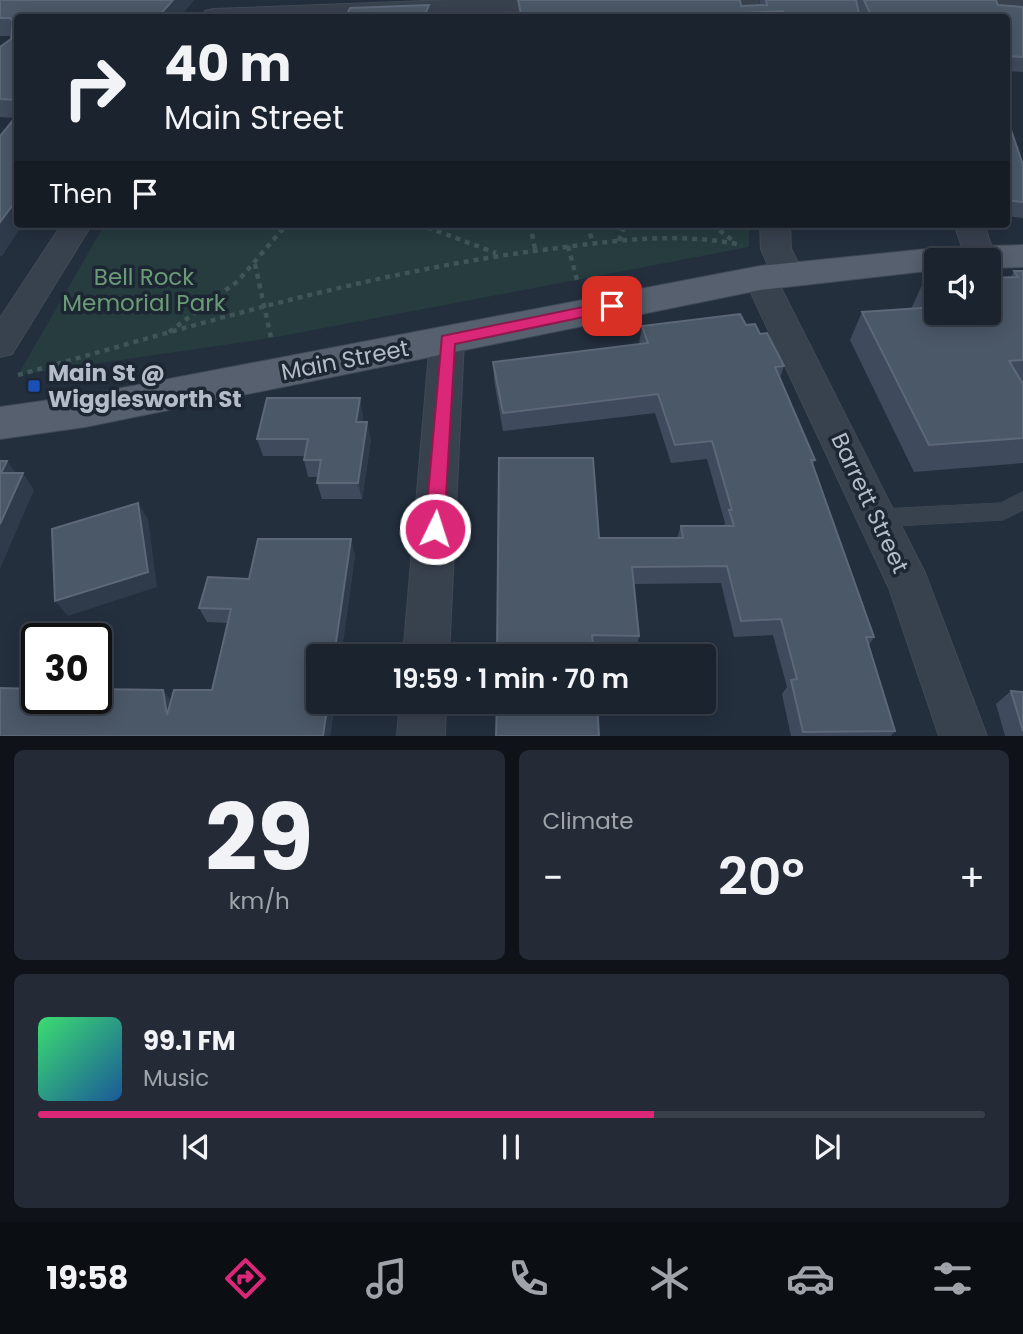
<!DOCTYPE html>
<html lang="en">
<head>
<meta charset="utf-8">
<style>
	:root { --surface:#1b232e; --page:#242b36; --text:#f1f3f6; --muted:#a0a4aa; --line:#39404a; --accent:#db2777 }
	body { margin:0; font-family:Poppins,sans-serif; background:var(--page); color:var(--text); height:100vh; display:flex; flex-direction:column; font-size:26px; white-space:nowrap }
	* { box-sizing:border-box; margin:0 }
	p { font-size:23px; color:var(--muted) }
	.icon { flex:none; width:38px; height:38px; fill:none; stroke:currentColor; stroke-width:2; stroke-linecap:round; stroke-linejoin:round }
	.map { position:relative; height:736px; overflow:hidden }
	.side { display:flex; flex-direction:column; gap:14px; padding:14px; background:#0f1319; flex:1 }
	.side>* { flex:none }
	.top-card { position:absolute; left:14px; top:14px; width:996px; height:214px; border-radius:7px; box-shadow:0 4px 18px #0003,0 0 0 2px var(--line); background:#1b232e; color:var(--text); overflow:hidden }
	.tools { position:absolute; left:924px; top:248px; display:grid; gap:14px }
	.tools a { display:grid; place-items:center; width:77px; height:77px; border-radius:7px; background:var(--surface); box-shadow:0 4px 18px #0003,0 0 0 2px var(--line); font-size:35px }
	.speed { position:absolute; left:21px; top:623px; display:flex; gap:14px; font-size:35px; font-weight:700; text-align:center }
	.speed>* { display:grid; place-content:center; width:91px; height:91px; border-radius:50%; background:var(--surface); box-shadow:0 4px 18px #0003,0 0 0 2px var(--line); line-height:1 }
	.speed .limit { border:4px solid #111; border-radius:10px; background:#fff; color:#111 }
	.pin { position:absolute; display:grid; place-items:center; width:60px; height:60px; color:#fff; margin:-30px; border-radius:14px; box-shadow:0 4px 10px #0006 }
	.me { position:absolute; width:77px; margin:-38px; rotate:4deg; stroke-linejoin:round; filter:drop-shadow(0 0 5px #0008) }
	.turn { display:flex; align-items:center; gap:24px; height:147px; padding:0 35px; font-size:32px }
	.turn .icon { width:91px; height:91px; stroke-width:2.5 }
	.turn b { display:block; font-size:49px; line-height:60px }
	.then { display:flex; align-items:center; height:66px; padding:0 35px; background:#0003; gap:14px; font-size:26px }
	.big { font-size:52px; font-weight:600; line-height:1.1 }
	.side .card { flex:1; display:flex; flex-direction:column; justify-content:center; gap:10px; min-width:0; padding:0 24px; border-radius:10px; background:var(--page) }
	.side .dial { align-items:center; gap:0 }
	.dial b { font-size:91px; line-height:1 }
	.song { display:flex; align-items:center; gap:21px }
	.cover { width:84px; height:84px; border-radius:10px; background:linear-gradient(135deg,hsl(140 70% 55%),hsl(210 70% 35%)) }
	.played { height:7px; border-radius:4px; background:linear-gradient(90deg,var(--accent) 65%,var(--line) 65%) }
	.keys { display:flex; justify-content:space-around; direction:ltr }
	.heat { display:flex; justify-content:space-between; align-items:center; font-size:38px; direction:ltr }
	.side .tiles { flex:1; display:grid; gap:14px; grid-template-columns:1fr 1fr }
	.card:last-child { grid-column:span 2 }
	.trip { position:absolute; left:306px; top:644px; width:410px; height:70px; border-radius:7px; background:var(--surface); box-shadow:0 4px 18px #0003,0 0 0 2px var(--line); font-weight:600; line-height:70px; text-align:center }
	.menu { display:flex; height:112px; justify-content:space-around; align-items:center; background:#0b0e12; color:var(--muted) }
	.menu .icon { width:49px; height:49px }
	.menu .on { color:var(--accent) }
	.menu b { font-size:32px; color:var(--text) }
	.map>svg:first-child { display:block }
	.green { fill:#263c3f }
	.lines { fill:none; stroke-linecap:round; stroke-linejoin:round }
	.service-casing { stroke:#414a57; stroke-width:1 }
	.minor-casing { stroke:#414a57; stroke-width:2 }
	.primary-casing { stroke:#414a57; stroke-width:2 }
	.path { stroke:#3f5557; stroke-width:4.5; stroke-dasharray:5 5; stroke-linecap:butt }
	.service { fill:#38414e; fill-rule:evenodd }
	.minor { fill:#38414e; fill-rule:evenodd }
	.primary { fill:#56606e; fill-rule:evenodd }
	.wall { fill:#3f4b5c }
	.shaded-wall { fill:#2f3b4b }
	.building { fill:#4b5868; stroke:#5c6777; stroke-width:2 }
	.route { fill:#db2777; stroke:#8e194d; stroke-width:2 }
	.transit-dot { fill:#1a4fb4; stroke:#1d2633; stroke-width:2.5 }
	.labels { text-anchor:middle; stroke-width:7; stroke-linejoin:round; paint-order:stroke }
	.park-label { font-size:23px; fill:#6b9a76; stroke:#1d2633 }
	.street-label { font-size:23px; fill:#b4bcc9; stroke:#1d2633 }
	.poi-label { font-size:23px; font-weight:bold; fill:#b4bcc9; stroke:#1d2633; text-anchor:start }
</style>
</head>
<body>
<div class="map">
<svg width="1023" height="736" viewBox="0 0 1023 736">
	<rect width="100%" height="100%" fill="#242f3e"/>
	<path class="green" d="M 105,224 L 749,224 L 749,247 L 271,338 L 18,375 Z"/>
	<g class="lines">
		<g class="service-casing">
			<path id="service" d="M 1023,492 L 1023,510 L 1003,520 L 879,527 L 872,524 L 869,518 L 872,512 L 879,509 L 1000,503 Z"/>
		</g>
		<g class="minor-casing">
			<path id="minor" d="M 452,0 L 632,0 L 629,5 L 621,7 L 345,18 L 202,16 L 205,11 L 213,9 Z
				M 735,0 L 757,0 L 762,18 L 740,18 Z
				M 920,0 L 1023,0 L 1023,9 L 931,7 L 923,5 Z
				M 62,224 L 92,224 L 12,354 L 0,357 L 0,318 Z
				M 760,224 L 790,224 L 791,249 L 804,274 L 799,282 L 788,285 L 778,282 L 925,573 L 987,736 L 939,736 L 889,588 L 744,278 L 749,270 L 760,267 L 770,270 L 761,249 Z
				M 954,224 L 984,224 L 995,256 L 991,263 L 989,261 L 967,261 Z
				M 447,328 L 459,331 L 464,340 L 449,656 L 403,656 L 430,340 L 435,331 Z
				M 400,702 L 446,702 L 445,736 L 397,736 Z"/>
		</g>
		<g class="primary-casing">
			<path id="primary" d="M 1023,245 L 1023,267 L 989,268 L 989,261 L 936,261 L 936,270 L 760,290 L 85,427 L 0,439 L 0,407 L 85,395 L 760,266 L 946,247 Z"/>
		</g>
		<path class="path" d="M 418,224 L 496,253
			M 530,224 L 535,249
			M 587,224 L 593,243
			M 712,224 L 733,241
			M 619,241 L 622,231 L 629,224
			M 568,246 L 577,280
			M 255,264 L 271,338
			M 169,332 L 238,281 L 287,224
			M 18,375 C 196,325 374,270 558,248 C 619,240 681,232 742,245"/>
		<use href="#service" class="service"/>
		<use href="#minor" class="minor"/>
		<use href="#primary" class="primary"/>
	</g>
	<path class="wall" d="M 0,0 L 194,0 L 179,18 L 18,18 L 18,224 L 2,256 L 0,255 L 0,136 L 14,118 L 0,117 L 0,47 L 11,39 L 12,36 L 0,36 Z
		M 518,0 L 741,6 L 760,5 L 759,0 L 996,0 L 998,5 L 1023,7 L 1023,72 L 1006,71 L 1006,18 L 861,18 L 858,9 L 860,18 L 519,18 Z
		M 1006,115 L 1023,165 L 1023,218 L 1006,216 Z
		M 907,224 L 954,224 L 952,229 Z
		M 1014,271 L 1023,271 L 1023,463 L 914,472 L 850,340 L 862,312 L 911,309 L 923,283 L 1011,277 Z
		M 746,325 L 760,334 L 784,366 L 780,378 L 815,460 L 813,465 L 874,637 L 869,645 L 895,731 L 891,736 L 791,736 L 782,694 L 787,687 L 773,635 L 734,637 L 721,583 L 634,584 L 639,636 L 636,651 L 593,651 L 497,656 L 599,538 L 677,538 L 681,526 L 724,526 L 725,523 L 707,459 L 671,463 L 655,413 L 503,431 L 494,380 L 493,362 L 639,344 L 642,326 Z
		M 363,415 L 362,422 L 371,439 L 362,499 L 322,499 L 317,483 L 318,477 L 308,477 L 304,460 L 304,456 L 263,456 L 257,439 Z
		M 355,555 L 341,656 L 318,656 L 335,702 L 330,736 L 0,736 L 171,700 L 212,690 L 227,623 L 207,622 L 199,608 Z
		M 1011,691 L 1023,692 L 1023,736 L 1005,736 L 996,704 Z"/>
	<path class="shaded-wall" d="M 173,0 L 194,0 L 179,18 L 157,18 Z
		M 429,5 L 430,18 L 424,17 Z
		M 18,198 L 18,224 L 23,224 L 2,256 L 0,253 L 0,222 Z
		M 360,398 L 363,415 L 360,439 L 356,422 Z
		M 367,422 L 371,439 L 362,499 L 358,483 Z
		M 7,461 L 19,477 L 1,473 Z
		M 23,473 L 34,490 L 0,569 L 0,524 Z
		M 138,503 L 148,519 L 157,587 L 68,616 L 55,601 Z
		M 351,539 L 355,555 L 341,656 L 334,656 Z
		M 163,690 L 173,703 L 167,715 Z
		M 328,702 L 335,702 L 330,736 L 323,736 Z"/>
	<path class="building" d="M 0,0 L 173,0 L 157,18 L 18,18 L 18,100 L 0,99 L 0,47 L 11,39 L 13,21 L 10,18 L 0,18 Z
		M 518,0 L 740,0 L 741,6 L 767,5 L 766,0 L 856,0 L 860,18 L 785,18 L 783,11 L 725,14 L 726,18 L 522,18 Z
		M 864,0 L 996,0 L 998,5 L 1023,7 L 1023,57 L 1006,56 L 1006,18 L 872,18 Z
		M 429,5 L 424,17 L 345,18 L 350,8 Z
		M 18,114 L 18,198 L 0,222 L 0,136 Z
		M 1006,115 L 1023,165 L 1023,202 L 1006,200 Z
		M 1014,271 L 1023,271 L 1023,360 L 1009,361 L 1023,384 L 1023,438 L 929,445 L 862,312 L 936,307 L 936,313 L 989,313 L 989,278 L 1018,277 Z
		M 936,282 L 936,306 L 923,283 Z
		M 740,314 L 746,325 L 755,324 L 760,334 L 767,333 L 784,366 L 775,367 L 815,460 L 811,460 L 874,637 L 866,637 L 895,731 L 803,732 L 791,680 L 797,679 L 781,619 L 741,621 L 727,566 L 632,567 L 639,636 L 592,635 L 594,656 L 497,656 L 499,458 L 593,458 L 599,538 L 683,538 L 681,526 L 734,526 L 729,510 L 732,510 L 712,441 L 675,445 L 658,394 L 503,413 L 493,362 L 648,343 L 642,326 Z
		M 267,398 L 360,398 L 356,422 L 367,422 L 358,483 L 317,483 L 321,460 L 304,460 L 308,439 L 257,439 Z
		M 0,461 L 7,461 L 1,473 L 23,473 L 0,524 Z
		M 138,503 L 148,572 L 55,601 L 52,529 Z
		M 258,539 L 351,539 L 334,656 L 318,656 L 318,702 L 328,702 L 323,736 L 0,736 L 0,688 L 37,689 L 37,698 L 96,698 L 96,689 L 163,690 L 167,715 L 174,690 L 212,690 L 231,609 L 199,608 L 208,577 L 249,579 Z
		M 1011,691 L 1023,692 L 1023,731 Z
		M 497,702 L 597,702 L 599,736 L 496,736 Z"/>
	<path class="route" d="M 612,301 L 619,306 L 617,310 L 455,344 L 444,529 L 441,535 L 435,537 L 428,535 L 425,529 L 442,336 Z"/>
	<rect class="transit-dot" x="27" y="379" width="14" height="14" rx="3.5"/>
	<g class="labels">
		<g class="park-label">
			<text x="144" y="285">Bell Rock<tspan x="144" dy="26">Memorial Park</tspan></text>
		</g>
		<g class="street-label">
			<text transform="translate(345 360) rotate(-11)" y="8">Main Street</text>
			<text transform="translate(870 503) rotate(65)" y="8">Barrett Street</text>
		</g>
		<g class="poi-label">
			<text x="48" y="381">Main St @<tspan x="48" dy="26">Wigglesworth St</tspan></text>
		</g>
	</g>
</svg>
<div class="tools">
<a><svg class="icon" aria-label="sound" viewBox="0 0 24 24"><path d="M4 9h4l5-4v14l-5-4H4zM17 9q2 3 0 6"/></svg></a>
</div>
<div class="speed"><div class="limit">30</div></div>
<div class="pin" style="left:612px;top:306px;background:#d93025"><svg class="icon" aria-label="arrive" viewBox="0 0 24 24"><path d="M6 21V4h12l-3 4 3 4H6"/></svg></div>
<svg class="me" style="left:435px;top:529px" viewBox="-20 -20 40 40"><circle r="17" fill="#db2777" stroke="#fff" stroke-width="3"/><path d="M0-11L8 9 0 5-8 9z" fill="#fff"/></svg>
<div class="trip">19:59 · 1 min · 70 m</div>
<div class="top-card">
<div class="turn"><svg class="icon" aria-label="right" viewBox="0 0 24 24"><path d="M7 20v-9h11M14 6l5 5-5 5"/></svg><div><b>40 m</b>Main Street</div></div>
<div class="then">Then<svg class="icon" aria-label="arrive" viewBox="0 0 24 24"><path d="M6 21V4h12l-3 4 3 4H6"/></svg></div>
</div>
</div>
<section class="side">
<div class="tiles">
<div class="card dial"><b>29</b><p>km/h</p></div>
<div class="card"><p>Climate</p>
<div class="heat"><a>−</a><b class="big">20°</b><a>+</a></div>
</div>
<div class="card">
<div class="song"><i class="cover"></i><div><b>99.1 FM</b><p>Music</p></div></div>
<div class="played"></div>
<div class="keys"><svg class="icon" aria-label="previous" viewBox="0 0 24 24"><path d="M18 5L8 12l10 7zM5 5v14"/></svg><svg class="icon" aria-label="pause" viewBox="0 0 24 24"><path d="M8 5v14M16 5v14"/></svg><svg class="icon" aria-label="next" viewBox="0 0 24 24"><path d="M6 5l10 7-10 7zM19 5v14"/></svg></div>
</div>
</div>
</section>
<nav class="menu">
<b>19:58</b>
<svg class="icon on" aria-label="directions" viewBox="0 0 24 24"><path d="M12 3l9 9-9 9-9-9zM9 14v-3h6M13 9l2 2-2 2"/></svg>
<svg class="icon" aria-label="music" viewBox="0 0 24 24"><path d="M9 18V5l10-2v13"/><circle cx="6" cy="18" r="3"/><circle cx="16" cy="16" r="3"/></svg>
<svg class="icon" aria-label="phone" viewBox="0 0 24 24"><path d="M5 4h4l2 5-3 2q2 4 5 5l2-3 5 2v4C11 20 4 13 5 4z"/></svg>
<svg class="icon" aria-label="climate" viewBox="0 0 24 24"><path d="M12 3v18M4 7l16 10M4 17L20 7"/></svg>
<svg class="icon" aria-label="car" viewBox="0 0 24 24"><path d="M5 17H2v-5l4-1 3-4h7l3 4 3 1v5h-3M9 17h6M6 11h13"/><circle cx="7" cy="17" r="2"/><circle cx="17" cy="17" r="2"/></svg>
<svg class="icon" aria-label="filters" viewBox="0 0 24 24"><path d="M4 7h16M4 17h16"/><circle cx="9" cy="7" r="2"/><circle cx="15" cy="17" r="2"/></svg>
</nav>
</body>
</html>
